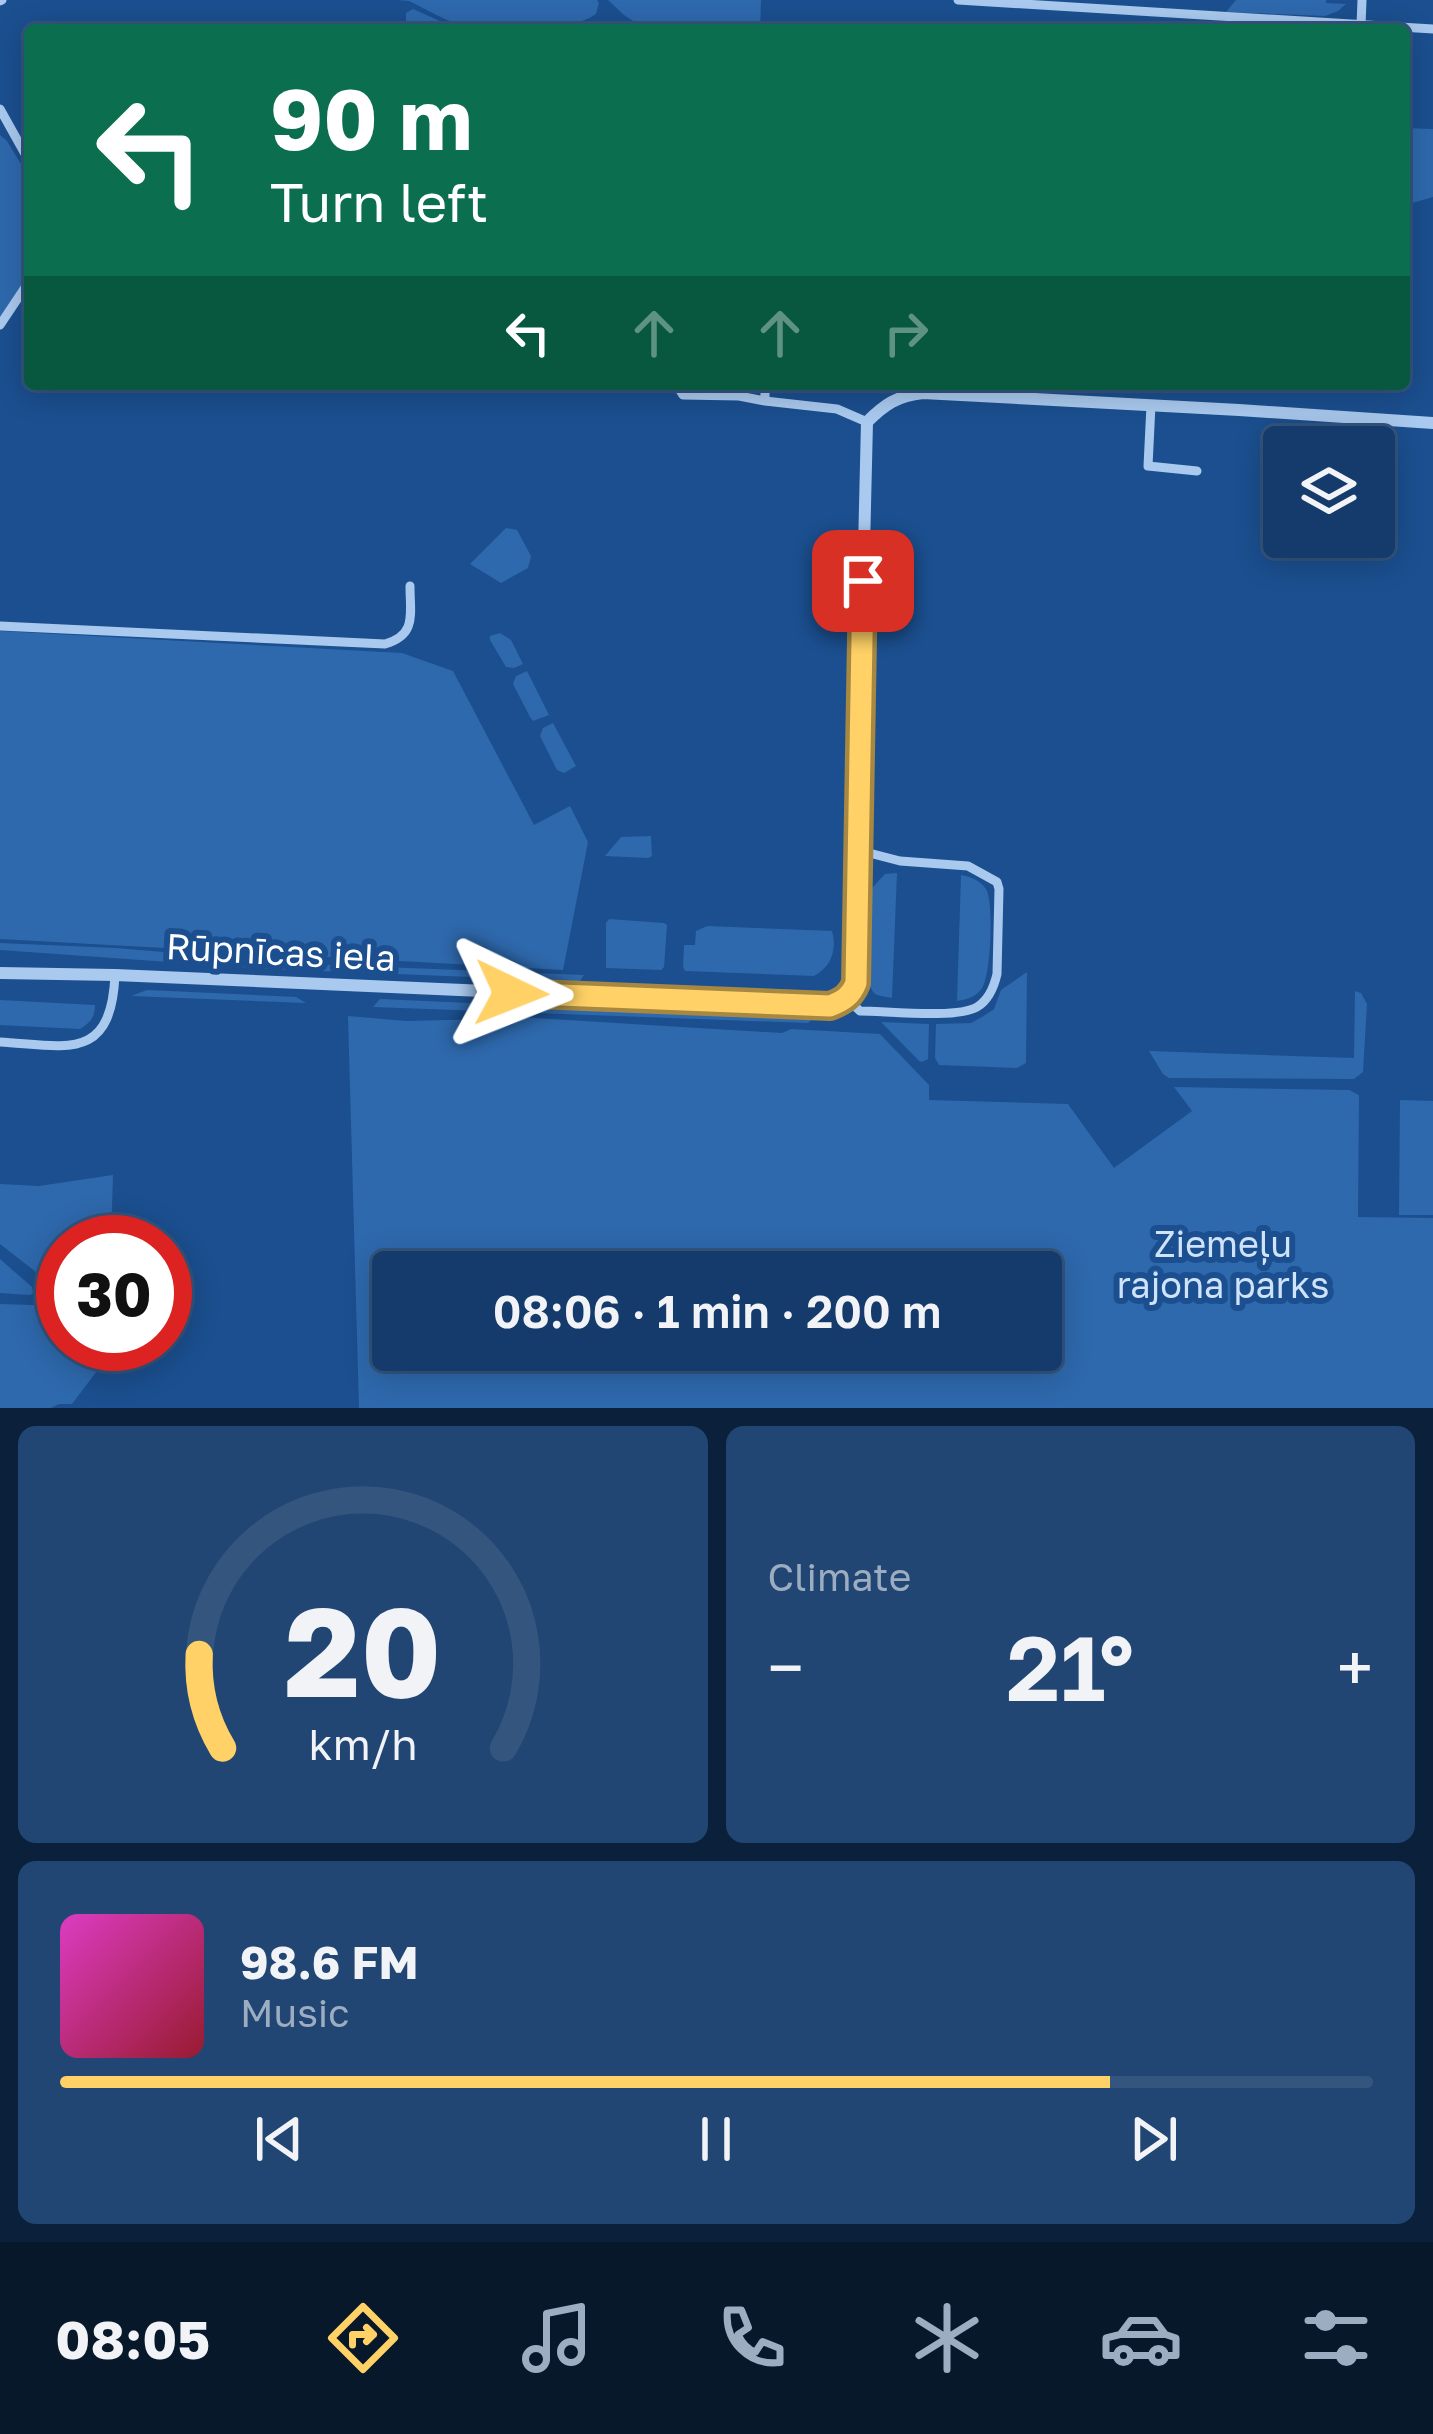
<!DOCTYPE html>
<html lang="en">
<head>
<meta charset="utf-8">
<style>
	:root { --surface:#143b6b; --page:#214673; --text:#f1f3f6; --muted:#9dadc1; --line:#33557e; --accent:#ffd166 }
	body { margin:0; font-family:"Golos Text",sans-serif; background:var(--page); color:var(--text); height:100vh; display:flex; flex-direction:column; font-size:45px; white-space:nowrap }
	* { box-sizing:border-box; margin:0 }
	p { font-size:39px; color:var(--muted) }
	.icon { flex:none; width:66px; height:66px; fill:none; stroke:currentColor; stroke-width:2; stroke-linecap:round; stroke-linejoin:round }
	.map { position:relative; height:1408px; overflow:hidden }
	.panel { display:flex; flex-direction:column; gap:18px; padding:18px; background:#0b203b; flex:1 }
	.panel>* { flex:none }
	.hud { position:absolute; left:24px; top:24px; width:1386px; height:366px; border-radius:12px; box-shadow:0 6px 30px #0003,0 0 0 3px var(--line); background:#0b6e4f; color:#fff; overflow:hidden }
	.fabs { position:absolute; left:1263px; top:426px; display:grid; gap:24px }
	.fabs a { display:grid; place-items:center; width:132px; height:132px; border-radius:12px; background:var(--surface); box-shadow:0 6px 30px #0003,0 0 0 3px var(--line); font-size:60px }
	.speed { position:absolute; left:36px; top:1215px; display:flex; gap:24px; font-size:60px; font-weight:700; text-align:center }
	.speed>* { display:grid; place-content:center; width:156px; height:156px; border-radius:50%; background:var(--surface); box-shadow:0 6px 30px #0003,0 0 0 3px var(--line); line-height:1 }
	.speed .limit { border:18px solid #d22; background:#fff; color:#111 }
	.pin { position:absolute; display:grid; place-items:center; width:102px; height:102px; color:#fff; margin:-51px; border-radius:24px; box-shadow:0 6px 18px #0006 }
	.me { position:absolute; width:132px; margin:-66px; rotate:92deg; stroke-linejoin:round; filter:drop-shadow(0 0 9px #0008) }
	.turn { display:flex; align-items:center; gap:42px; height:252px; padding:0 48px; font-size:54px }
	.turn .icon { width:156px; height:156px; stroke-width:2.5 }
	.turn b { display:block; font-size:84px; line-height:102px }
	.lanes { display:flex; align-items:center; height:114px; padding:0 48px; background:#0003; justify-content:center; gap:60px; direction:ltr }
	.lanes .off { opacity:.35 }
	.big { font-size:90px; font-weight:600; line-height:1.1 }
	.panel .card { flex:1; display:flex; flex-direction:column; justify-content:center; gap:18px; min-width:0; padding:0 42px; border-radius:18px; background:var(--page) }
	.panel .dial { align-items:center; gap:0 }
	.dial svg { height:312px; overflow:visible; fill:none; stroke:var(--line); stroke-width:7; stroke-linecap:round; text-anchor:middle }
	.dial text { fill:var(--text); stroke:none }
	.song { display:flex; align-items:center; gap:36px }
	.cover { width:144px; height:144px; border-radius:18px; background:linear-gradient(135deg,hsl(310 70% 55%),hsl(350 70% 35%)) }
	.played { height:12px; border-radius:6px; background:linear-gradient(90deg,var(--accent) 80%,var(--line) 80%) }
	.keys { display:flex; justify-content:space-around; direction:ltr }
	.heat { display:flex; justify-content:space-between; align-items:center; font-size:66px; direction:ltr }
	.panel .tiles { flex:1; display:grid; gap:18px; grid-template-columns:1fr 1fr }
	.card:last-child { grid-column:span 2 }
	.trip { position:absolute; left:372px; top:1251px; width:690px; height:120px; border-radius:12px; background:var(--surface); box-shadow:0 6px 30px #0003,0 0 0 3px var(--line); font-weight:600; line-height:120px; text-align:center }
	.menu { display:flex; height:192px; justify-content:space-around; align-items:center; background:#08182b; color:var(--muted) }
	.menu .icon { width:84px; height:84px }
	.menu .current { color:var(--accent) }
	.menu b { font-size:54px; color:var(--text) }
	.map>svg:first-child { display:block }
	.green { fill:#2e69ad; fill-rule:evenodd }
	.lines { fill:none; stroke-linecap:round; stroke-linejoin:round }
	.lane { stroke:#a9c9ee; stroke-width:9 }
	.street { stroke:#a9c9ee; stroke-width:12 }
	.route-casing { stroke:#a68842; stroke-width:30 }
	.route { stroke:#ffd166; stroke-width:21 }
	.labels { text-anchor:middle; stroke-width:12; stroke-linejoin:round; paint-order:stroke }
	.street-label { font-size:36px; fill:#fff; stroke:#1b4f8f }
	.park-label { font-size:36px; fill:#cfe3fa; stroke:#1b4f8f }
</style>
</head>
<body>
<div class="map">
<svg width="1433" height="1408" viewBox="0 0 1433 1408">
	<rect width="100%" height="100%" fill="#1b4f8f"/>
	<path class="green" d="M 398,0 L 597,0 L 599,3 L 596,14 C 574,31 495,37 468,28 C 448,22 428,10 409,1 Z
		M 608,0 L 761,0 L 760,30 L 647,30 L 624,15 Z
		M 1236,0 L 1326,0 L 1326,3 L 1346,4 L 1338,11 L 1325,16 L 1226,12 Z
		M 413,9 L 460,30 L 406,30 L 406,13 Z
		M 1404,128 L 1433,129 L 1433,197 L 1409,204 L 1404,202 Z
		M 0,135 L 7,141 L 30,179 L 28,283 L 0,325 Z
		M 506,528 L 517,530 L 531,556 L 528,568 L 501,583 L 470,564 Z
		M 0,631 L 402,653 L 453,671 L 534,825 L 570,806 L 588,842 L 563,970 L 0,939 Z
		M 500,633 L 511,640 L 523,664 L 514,668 L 506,667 L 490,640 L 490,636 Z
		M 527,671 L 549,715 L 533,721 L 530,717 L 513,684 L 516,676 Z
		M 553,723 L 576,766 L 564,773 L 557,770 L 540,736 L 543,728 Z
		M 651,836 L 652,856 L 648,858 L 605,856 L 621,837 Z
		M 897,873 L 892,998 C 888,997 877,996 874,993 C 862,982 871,906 872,888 L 885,874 Z
		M 961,875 C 971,877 980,880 986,889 C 994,902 991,975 982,988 C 976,997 968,999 957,1001 Z
		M 609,919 L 664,923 L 667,925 L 664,967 L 661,970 L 606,968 L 606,923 Z
		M 707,926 L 832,931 C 837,949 832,966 814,976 L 685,971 L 683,967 L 684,945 L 695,945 L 696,931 Z
		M 0,943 L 116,948 L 306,964 L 584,975 L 580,981 L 574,981 L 268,969 L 0,950 Z
		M 1027,972 L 1026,1063 L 1017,1068 L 939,1065 L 935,1058 L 936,1024 L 971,1023 L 982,1017 L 994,1009 L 1001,990 Z
		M 147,990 L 296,997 L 306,1003 L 131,996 Z
		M 1355,991 L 1361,993 L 1367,1004 L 1363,1072 L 1354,1079 L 1169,1078 L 1163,1074 L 1149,1051 L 1354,1058 Z
		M 380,999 L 813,1018 L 808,1023 L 373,1007 Z
		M 0,1000 L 95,1005 C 95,1017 91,1022 80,1029 L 0,1025 Z
		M 348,1016 L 406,1021 L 534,1018 L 782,1033 L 791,1029 L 880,1034 L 929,1085 L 929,1100 L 1068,1104 L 1114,1168 L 1192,1111 L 1174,1087 L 1349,1090 L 1359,1095 L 1358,1217 L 1433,1218 L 1433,1408 L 359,1408 ZM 393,1272 L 1041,1272 L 1041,1350 L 393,1350 Z
		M 881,1022 L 929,1024 L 928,1059 L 922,1062 L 919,1061 Z
		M 1400,1100 L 1433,1101 L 1433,1215 L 1399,1215 Z
		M 113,1175 L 111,1240 L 63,1242 L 63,1293 L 0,1244 L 0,1184 L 39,1186 Z
		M 0,1259 L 32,1287 L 33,1293 L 30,1295 L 0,1293 Z
		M 0,1304 L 63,1306 L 63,1344 L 84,1344 L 83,1363 L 103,1363 L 72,1404 L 59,1404 L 51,1408 L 0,1408 Z"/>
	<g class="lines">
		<path class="lane" d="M 958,0 L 1433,29
			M 0,1 L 2,0
			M 1361,25 L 1362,0
			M 0,109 L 29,161 L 30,168
			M 0,325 L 28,283 L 30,248
			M 676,384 L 683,395 L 739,396 L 765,401
			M 765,384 L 765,401 L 837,409 L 867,422
			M 1151,405 L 1148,466 L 1197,471
			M 0,626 L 385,644 C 417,635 410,614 410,586
			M 846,998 L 860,1011 C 886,1011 957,1019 977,1007 C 989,1000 994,987 997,974 L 999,889 L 997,882 L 968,866 L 900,861 L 873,854 L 857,854
			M 0,1042 C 67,1046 111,1062 115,975"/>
		<path class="street" d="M 0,973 L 115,975 L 830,1006 C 843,1002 851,995 856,983 L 857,842 L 867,422 C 885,404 897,396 923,393 L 1239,410 L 1433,423"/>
	</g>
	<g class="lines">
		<g class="route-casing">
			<path id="route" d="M 511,993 L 830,1006 C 843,1001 851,996 856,983 L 863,581"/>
		</g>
		<use href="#route" class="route"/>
	</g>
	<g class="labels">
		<g class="street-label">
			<text transform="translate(281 952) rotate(3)" y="13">Rūpnīcas iela</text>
		</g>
		<g class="park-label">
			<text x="1223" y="1257">Ziemeļu<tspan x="1223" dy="41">rajona parks</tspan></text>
		</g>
	</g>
</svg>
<div class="fabs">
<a><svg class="icon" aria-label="layers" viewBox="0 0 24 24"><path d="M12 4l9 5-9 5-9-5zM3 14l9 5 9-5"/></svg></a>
</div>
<div class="speed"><div class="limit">30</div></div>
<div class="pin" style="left:863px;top:581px;background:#d93025"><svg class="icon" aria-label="arrive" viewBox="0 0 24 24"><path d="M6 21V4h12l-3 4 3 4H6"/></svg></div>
<svg class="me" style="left:511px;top:993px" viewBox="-20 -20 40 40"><path d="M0-17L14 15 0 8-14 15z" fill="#ffd166" stroke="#fff" stroke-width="4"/></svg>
<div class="trip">08:06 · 1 min · 200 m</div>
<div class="hud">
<div class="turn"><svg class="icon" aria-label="left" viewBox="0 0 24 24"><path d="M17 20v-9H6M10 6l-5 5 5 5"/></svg><div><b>90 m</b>Turn left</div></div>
<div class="lanes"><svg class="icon" aria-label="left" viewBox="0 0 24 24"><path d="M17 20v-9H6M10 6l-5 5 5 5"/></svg><svg class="icon off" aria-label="ahead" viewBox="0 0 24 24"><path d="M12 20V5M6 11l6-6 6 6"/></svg><svg class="icon off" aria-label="ahead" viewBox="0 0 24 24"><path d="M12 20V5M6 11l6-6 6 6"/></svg><svg class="icon off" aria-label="right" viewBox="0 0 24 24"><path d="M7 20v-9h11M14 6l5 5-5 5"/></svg></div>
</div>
</div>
<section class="panel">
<div class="tiles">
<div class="card dial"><svg viewBox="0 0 100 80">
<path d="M14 69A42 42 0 1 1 86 69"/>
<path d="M14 69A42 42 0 0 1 8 45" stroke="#ffd166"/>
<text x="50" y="56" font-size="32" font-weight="700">20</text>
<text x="50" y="72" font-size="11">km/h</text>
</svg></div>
<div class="card"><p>Climate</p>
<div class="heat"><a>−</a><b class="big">21°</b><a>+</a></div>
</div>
<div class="card">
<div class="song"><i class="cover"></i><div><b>98.6 FM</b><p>Music</p></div></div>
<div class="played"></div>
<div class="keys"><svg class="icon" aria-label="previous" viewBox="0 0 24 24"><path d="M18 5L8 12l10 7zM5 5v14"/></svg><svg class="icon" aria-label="pause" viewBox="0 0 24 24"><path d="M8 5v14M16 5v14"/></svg><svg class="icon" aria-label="next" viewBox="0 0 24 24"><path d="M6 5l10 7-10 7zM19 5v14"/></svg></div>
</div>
</div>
</section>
<nav class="menu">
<b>08:05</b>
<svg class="icon current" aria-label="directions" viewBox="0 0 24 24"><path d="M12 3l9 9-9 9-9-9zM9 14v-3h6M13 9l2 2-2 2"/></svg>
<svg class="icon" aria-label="music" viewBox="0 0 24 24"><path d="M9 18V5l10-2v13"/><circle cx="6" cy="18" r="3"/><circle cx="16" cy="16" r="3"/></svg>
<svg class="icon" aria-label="phone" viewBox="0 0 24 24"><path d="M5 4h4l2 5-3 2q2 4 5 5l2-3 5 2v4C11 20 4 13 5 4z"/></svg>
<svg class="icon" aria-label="climate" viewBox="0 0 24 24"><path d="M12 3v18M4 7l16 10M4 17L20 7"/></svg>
<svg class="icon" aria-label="car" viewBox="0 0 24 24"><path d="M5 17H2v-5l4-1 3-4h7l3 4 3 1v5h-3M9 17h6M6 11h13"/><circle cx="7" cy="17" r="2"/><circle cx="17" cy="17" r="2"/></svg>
<svg class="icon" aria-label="filters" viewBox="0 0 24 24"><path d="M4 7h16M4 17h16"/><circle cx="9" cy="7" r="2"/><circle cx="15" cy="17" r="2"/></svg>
</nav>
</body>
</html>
